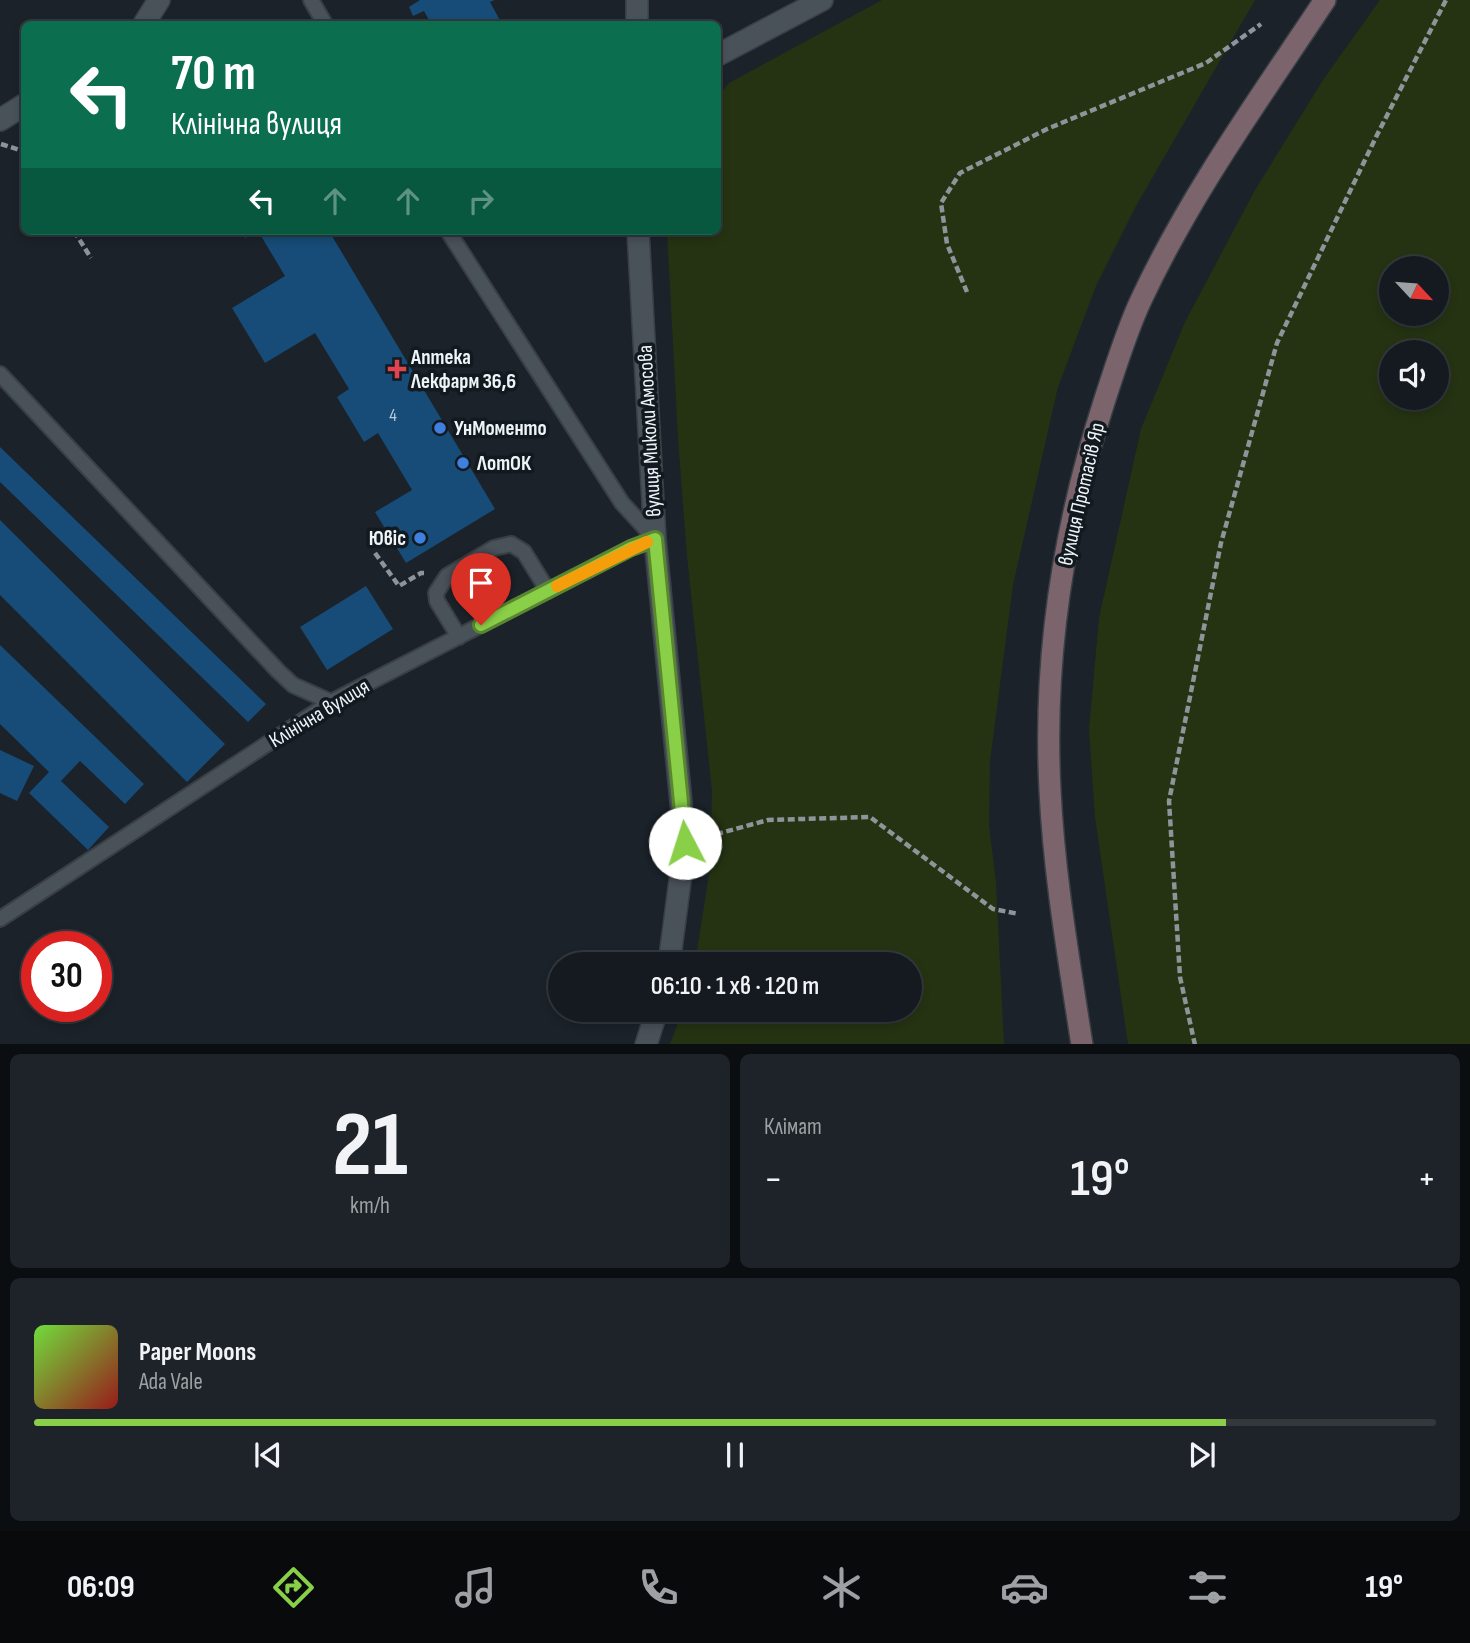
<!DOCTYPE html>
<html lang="uk">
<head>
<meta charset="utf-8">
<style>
	:root { --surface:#141a1f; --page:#1d2328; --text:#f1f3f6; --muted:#9da1a4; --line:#33383d; --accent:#89cf48 }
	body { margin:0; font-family:"Sofia Sans Condensed",sans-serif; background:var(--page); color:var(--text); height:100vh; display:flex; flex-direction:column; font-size:26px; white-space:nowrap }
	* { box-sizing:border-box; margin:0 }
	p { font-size:23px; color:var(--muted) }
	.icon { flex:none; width:38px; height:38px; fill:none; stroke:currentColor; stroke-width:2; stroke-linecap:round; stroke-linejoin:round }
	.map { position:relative; height:1044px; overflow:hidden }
	.details { display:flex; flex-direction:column; gap:10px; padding:10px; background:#0b0e11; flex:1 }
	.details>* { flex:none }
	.guide { position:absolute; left:21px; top:21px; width:700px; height:214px; border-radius:10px; box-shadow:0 4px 10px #0003,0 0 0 2px var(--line); background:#0b6e4f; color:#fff; overflow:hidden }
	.needle { width:46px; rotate:116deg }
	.fabs { position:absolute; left:1379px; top:256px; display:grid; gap:14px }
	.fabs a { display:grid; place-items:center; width:70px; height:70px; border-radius:50%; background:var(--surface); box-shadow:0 4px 10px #0003,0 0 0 2px var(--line); font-size:35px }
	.speed { position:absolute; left:21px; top:931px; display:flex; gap:14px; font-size:35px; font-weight:700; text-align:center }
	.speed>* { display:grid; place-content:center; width:91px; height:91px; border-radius:50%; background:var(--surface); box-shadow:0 4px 10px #0003,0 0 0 2px var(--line); line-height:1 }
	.speed .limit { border:10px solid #d22; background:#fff; color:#111 }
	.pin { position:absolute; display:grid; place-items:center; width:60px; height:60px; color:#fff; margin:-72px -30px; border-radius:50% 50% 50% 0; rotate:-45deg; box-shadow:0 0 7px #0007 }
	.pin .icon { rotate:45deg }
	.me { position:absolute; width:77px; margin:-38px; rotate:355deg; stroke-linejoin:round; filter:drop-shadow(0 0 5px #0008) }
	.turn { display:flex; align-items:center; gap:24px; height:147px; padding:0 35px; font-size:32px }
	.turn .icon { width:91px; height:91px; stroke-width:2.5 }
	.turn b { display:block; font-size:49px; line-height:60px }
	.lanes { display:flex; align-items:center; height:66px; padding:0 35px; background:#0003; justify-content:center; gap:35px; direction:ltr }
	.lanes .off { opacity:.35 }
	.big { font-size:52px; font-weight:600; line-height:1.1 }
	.details .card { flex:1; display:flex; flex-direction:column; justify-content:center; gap:10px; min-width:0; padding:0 24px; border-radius:10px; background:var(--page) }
	.details .dial { align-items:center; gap:0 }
	.dial b { font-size:91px; line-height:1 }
	.song { display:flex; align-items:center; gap:21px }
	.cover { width:84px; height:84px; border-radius:10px; background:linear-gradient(135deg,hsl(100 70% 55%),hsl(0 70% 35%)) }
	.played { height:7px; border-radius:4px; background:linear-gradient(90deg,var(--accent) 85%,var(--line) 85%) }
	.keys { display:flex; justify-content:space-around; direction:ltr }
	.heat { display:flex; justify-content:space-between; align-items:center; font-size:38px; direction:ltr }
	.details .tiles { flex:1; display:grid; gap:10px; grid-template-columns:1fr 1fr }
	.card:last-child { grid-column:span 2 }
	.trip { position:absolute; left:548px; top:952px; width:374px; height:70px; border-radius:35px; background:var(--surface); box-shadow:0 4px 10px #0003,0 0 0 2px var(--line); font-weight:600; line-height:70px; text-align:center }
	.tabs { display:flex; height:112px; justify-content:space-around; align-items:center; background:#080a0c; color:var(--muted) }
	.tabs .icon { width:49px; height:49px }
	.tabs .on { color:var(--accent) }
	.tabs b { font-size:32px; color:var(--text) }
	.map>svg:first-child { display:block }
	.green { fill:#253312; fill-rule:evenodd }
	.building { fill:#164c77 }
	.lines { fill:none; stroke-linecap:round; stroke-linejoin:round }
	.service-casing { stroke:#393f45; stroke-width:18 }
	.minor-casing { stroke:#393f45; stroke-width:24 }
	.secondary-casing { stroke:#393f45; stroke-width:24 }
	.path { stroke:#8e949a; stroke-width:4.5; stroke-dasharray:7 3.5; stroke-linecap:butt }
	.service { stroke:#495159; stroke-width:14 }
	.minor { stroke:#495159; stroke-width:21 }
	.secondary { stroke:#7c646d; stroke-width:21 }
	.route-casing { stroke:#59872f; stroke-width:18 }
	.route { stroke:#89cf48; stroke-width:12 }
	.slow { stroke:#f59e0b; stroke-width:12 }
	.health-dot { fill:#e0444e; stroke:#12191f; stroke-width:2.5 }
	.shop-dot { fill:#3f7fe0; stroke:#12191f; stroke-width:2.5 }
	.labels { text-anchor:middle; stroke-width:7; stroke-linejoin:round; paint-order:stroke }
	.number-label { font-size:18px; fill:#b9cad8 }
	.poi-label { font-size:21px; font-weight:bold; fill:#eff4f9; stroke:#12191f; text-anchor:start }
	.street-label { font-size:21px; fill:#eff4f9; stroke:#12191f }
</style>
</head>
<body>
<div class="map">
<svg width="1470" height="1045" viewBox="0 0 1470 1045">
	<rect width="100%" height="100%" fill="#1b2229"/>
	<path class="green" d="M 882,0 L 1255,0 L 1136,206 L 1096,286 L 1058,387 L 1013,585 L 990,761 L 989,825 L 996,883 L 1004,1044 L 670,1044 L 683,1010 L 910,1010 L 910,964 L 695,964 L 710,868 L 712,791 L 687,556 L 678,438 L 667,231 L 718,231 L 718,96 L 729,83 Z
		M 1380,0 L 1470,0 L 1470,1044 L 1128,1044 L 1095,817 L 1089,730 L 1099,618 L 1141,429 L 1185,322 L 1255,190 L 1323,80 ZM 1391,268 L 1437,268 L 1437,313 L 1391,313 ZM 1391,352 L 1437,352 L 1437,397 L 1391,397 Z"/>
	<path class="building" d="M 420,0 L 495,0 L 490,2 L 502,24 L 431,24 L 424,11 L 413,16 L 409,7 Z
		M 241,231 L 256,231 L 245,238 Z
		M 258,231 L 329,231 L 495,509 L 406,563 L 375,512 L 412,490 L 378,433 L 364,442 L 337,397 L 349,389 L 315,333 L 265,363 L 232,308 L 285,276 Z
		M 0,447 L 266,704 L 248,722 L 0,482 Z
		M 0,520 L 225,744 L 187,782 L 0,595 Z
		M 366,586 L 393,629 L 327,670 L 300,627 Z
		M 0,645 L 144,784 L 125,804 L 80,761 L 61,781 L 109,827 L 88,850 L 29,793 L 49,772 L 0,724 Z
		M 0,750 L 34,766 L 17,801 L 0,793 Z"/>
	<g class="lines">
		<g class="service-casing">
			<path id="service" d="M 311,0 L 325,24
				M 0,374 L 278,671 L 293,685 L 331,702
				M 459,637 L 437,601 L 436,593 L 447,576 L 494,548 L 511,544 L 524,552 L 548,591
				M 0,919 L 331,702 L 631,548 L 655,539 L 622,503 L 448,231"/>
		</g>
		<g class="minor-casing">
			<path id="minor" d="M 637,0 L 637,24
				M 144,24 L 159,0
				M 718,55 L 822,0
				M 0,120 L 24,105
				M 638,231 L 655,539 L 685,843 L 669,964
				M 646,1045 L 657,1010"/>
		</g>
		<g class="secondary-casing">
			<path id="secondary" d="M 1082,1045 C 1069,960 1054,875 1050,790 C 1043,657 1064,525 1105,399 C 1116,366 1126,332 1141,300 C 1191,193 1260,98 1325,0"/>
		</g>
		<path class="path" d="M 1,144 L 23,151
			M 74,231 L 91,258
			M 967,292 L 947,244 L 941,203 L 960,173 L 1047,129 L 1206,63 L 1261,24
			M 375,553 L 399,586 L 421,573 L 424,573
			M 706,837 L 768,820 L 870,817 L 993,909 L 1019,914
			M 1195,1045 L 1180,977 L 1169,801 L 1221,543 L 1277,343 L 1377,135 L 1446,0"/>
		<use href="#service" class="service"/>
		<use href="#minor" class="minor"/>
		<use href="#secondary" class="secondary"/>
	</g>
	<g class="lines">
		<g class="route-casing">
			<path id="route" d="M 481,625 L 631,548 L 655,539 L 685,843"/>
		</g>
		<use href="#route" class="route"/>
		<path class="slow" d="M 557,586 L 647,542"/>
	</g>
	<path class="health-dot" d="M393.5 358.5h7v7h7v7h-7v7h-7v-7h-7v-7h7z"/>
	<g class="shop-dot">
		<circle cx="440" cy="428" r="7"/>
		<circle cx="463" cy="463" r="7"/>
		<circle cx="420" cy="538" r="7"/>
	</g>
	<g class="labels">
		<g class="number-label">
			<text x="393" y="421">4</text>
		</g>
		<g class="poi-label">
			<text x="411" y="364">Аптека<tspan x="411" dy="24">Лекфарм 36,6</tspan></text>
			<text x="454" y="435">УнМоменто</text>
			<text x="477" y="470">ЛотОК</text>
			<text x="406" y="545" text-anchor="end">Ювіс</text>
		</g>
		<g class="street-label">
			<text transform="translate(649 431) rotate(-93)" y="7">вулиця Миколи Амосова</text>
			<text transform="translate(1081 494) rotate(-77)" y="7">вулиця Протасів Яр</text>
			<text transform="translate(319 713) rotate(-31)" y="7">Клінічна вулиця</text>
		</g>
	</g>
</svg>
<div class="fabs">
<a><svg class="needle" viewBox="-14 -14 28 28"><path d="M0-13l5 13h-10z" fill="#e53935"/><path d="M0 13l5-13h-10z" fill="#9da1a4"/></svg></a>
<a><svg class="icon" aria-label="sound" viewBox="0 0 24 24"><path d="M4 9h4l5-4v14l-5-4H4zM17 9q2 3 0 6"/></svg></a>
</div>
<div class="speed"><div class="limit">30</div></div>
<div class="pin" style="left:481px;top:625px;background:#d93025"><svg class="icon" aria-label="arrive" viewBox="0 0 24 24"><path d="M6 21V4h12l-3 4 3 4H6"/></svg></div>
<svg class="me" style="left:685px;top:843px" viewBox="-20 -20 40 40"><circle r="19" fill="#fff"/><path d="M0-13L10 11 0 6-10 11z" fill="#89cf48"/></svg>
<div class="trip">06:10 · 1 хв · 120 m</div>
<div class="guide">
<div class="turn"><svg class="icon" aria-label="left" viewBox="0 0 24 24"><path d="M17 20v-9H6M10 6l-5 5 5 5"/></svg><div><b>70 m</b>Клінічна вулиця</div></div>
<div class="lanes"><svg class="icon" aria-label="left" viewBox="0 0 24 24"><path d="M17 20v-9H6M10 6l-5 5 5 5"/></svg><svg class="icon off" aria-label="ahead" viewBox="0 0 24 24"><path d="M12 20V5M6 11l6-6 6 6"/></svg><svg class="icon off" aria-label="ahead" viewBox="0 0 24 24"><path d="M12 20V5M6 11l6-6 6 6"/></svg><svg class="icon off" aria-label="right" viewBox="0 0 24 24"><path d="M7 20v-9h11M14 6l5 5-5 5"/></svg></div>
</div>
</div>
<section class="details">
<div class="tiles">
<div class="card dial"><b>21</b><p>km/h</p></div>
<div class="card"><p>Клімат</p>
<div class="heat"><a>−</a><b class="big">19°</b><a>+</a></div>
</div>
<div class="card">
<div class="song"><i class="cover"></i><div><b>Paper Moons</b><p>Ada Vale</p></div></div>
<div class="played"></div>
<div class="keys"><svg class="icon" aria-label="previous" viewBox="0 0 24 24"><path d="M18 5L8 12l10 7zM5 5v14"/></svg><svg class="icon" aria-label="pause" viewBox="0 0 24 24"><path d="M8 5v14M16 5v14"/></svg><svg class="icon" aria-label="next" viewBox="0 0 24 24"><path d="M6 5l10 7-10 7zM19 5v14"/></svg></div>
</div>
</div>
</section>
<nav class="tabs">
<b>06:09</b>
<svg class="icon on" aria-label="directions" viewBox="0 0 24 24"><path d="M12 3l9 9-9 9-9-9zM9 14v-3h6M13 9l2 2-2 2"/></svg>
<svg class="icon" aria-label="music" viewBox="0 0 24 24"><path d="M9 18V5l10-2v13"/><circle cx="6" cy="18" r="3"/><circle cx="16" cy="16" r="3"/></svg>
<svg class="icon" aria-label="phone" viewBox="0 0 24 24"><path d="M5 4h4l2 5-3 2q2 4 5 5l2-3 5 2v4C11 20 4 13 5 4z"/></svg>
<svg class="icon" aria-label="climate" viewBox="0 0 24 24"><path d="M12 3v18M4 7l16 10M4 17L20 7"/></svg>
<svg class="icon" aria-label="car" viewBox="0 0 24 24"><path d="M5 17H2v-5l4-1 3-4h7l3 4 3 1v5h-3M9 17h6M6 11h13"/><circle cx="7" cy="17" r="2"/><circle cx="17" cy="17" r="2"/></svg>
<svg class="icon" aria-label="filters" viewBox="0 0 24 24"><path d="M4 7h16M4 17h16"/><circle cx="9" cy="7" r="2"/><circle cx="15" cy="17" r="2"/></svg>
<b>19°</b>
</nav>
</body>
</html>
